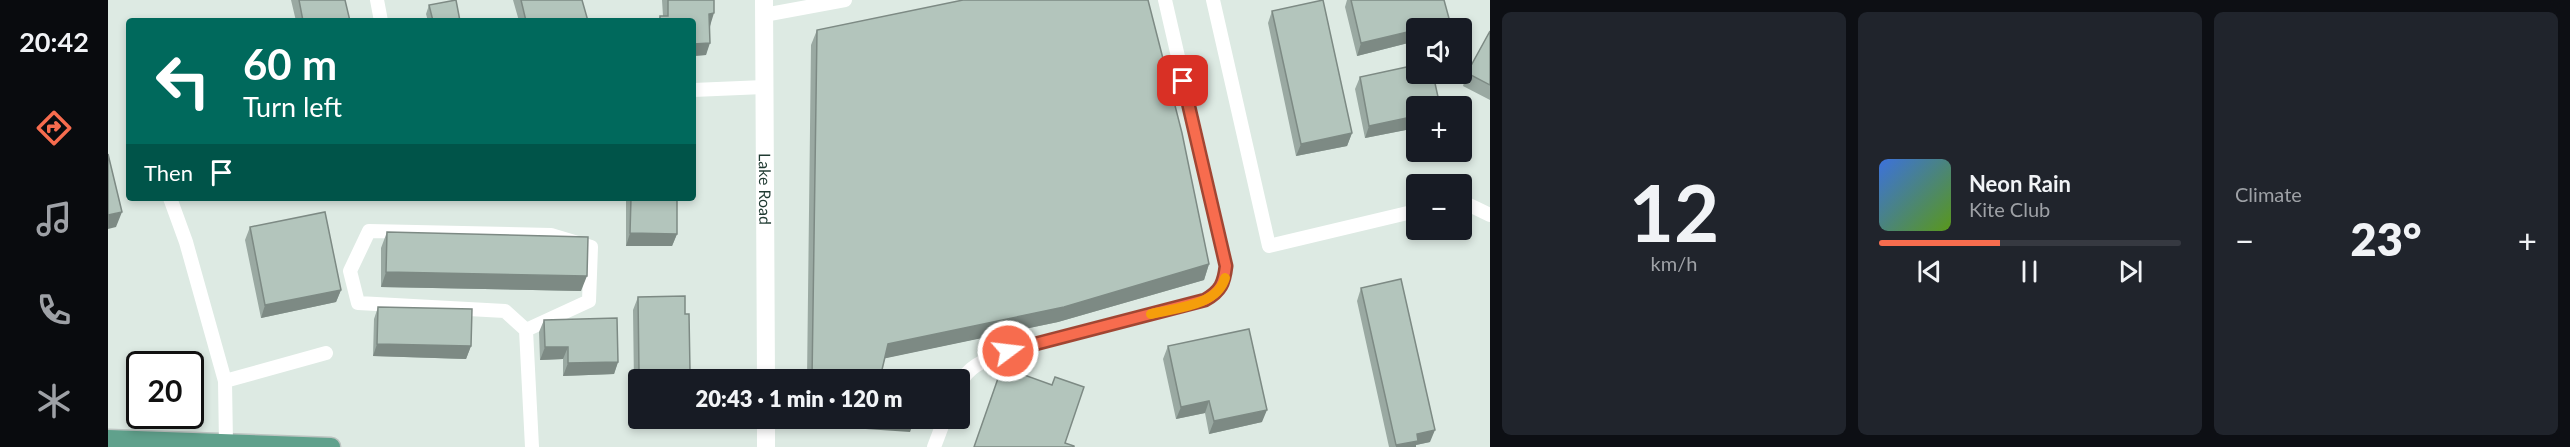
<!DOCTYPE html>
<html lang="en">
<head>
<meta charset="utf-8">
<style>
	:root { --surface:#171b24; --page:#20242c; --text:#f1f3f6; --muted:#9ea1a6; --line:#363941; --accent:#f76c4e }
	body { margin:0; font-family:Lato,sans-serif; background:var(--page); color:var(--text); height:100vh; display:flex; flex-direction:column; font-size:22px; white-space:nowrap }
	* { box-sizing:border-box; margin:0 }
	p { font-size:20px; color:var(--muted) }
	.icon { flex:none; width:33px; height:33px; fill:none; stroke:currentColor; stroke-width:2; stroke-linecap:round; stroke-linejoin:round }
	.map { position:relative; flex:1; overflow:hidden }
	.drawer { display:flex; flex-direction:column; gap:12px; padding:12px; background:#0d0f14; width:1080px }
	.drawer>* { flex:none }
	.banner { position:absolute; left:18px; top:18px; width:570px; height:183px; border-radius:6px; box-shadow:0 3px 9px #0003; background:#00695c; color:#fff; overflow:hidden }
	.controls { position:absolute; left:1298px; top:18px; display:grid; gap:12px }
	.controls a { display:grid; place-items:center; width:66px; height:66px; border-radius:6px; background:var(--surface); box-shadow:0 3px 9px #0003; font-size:30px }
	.speed { position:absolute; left:18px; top:351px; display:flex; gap:12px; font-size:30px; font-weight:700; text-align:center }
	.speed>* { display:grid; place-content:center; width:78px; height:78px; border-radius:50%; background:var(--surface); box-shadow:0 3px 9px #0003; line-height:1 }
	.speed .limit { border:3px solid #111; border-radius:9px; background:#fff; color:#111 }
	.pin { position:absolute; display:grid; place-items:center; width:51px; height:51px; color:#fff; margin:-26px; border-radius:12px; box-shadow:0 3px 9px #0006 }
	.me { position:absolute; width:66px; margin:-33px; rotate:75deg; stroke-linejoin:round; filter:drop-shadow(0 0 4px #0008) }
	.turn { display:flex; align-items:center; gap:21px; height:126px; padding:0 18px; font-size:27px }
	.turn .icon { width:78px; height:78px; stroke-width:2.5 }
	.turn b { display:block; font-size:42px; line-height:51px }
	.then { display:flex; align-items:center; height:57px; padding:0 18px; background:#0003; gap:12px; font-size:22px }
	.big { font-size:45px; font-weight:800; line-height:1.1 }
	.drawer .widget { flex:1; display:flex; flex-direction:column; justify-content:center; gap:9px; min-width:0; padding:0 21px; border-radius:9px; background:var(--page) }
	.drawer .dial { align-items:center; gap:0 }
	.dial b { font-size:78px; line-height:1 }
	.song { display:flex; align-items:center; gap:18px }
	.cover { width:72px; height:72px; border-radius:9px; background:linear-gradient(135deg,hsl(220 70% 55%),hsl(90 70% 35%)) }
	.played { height:6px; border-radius:3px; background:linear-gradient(90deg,var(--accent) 40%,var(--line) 40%) }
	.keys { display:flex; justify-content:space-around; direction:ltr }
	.heat { display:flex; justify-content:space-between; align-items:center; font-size:33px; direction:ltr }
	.drawer .tiles { flex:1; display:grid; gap:12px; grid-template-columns:repeat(3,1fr) }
	.trip { position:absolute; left:520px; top:369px; width:342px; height:60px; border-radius:6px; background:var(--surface); box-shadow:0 3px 9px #0003; font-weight:800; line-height:60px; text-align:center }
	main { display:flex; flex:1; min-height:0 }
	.tab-bar { display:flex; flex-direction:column; width:108px; justify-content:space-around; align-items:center; background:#090b0e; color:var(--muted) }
	.tab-bar .icon { width:42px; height:42px }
	.tab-bar .selected { color:var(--accent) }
	.tab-bar b { font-size:27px; color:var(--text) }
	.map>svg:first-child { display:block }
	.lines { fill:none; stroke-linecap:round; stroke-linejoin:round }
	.primary-casing { stroke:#bcc4c1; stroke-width:21 }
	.service { stroke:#fff; stroke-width:14 }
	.tertiary { stroke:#fff; stroke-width:18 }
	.primary { stroke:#60a18c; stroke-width:18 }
	.wall { fill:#9aa9a2 }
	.shaded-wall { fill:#7d8a84 }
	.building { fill:#b3c5bc; stroke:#7d8a84; stroke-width:1.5 }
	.route-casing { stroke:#a14633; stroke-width:15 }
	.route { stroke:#f76c4e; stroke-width:10 }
	.slow { stroke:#f59e0b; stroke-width:10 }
	.labels { text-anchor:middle; stroke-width:6; stroke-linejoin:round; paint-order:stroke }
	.street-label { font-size:16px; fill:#1f3a31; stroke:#eef7f2 }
</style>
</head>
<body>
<main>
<nav class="tab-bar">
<b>20:42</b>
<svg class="icon selected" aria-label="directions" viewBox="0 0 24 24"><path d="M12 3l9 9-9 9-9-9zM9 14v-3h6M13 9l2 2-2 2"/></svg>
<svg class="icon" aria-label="music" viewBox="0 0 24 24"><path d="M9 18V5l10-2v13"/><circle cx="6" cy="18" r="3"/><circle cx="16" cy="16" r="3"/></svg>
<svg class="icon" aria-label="phone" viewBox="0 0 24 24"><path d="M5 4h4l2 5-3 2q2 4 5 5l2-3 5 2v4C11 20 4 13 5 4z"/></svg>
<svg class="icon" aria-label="climate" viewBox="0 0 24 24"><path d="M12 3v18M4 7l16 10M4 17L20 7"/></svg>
</nav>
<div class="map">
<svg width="1382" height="447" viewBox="0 0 1382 447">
	<rect width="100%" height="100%" fill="#ddeae3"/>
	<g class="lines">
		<g class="primary-casing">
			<path id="primary" d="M 0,439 L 223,447"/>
		</g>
		<path class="service" d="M 269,0 L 273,21
			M 1105,0 L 1161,246 L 1308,211
			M 656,15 L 737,0
			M 585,90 L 658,87
			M 62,198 L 78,242 L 117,381 L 118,444
			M 1353,201 L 1382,215
			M 418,330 L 481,301 L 483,247 L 443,235 L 261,231 L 242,271 L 250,303 L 397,311 L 418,330 L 424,447
			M 117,381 L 218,353
			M 852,384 C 861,364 881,359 900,351 L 1097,300 C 1113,291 1116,283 1118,266 L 1057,0
			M 826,447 L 837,418"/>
		<g class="tertiary">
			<path id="s1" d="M 656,0 L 658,380"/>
			<path d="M 658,418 L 658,447"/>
		</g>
		<use href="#primary" class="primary"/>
	</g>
	<path class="wall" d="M 183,0 L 237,0 L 242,21 L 188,21 Z
		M 405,0 L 474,0 L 480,21 L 411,21 Z
		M 554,0 L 606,0 L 598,55 L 585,56 L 585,21 L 550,21 L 552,16 L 555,16 Z
		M 1239,0 L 1336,0 L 1308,28 L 1308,41 L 1249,56 L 1237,7 Z
		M 321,5 L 352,21 L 320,21 L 318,14 Z
		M 1164,11 L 1244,133 L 1239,146 L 1188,156 L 1160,23 Z
		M 709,30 L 1101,264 L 1096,280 L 950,322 L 777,358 L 773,374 L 807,380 L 699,380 L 703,45 Z
		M 1382,31 L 1382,100 L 1355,86 L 1359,73 Z
		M 1252,77 L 1308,106 L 1308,128 L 1257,138 L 1247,89 Z
		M 518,198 L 569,198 L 569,234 L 564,246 L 518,246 Z
		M 142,227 L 233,290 L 228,302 L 153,318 L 137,240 Z
		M 279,232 L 473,291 L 273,287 L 273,248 Z
		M 1253,288 L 1322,442 L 1308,445 L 1308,447 L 1281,447 L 1249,301 Z
		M 530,297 L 577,314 L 582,370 L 578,380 L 531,380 L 526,384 L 525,310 Z
		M 270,307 L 363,346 L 358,359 L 265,356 L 266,319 Z
		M 436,320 L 510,362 L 506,374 L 455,376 L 455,359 L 432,360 L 431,332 Z
		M 1060,346 L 1154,422 L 1101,434 L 1097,413 L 1068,419 L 1055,359 Z"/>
	<path class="shaded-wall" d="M 606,13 L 602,26 L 601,14 Z
		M 1342,22 L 1339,28 L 1314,28 Z
		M 1308,30 L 1308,41 L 1249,56 L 1253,43 Z
		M 602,43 L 598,55 L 585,56 L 585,44 Z
		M 1308,116 L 1308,128 L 1257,138 L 1261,126 Z
		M 1244,133 L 1239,146 L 1188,156 L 1193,144 Z
		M 14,212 L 8,227 L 0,229 L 0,215 Z
		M 522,233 L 569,234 L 564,246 L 518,246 Z
		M 1101,264 L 1096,280 L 950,322 L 774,359 L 780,344 Z
		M 278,272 L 479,276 L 473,291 L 273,287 Z
		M 233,290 L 228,302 L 153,318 L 157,305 Z
		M 269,344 L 363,346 L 358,359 L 265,356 Z
		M 437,347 L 460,347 L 455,359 L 432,360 Z
		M 510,362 L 506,374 L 455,376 L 460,363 Z
		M 582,370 L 578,380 L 531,380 L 531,384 L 526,384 L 531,371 Z
		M 1101,401 L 1097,413 L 1068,419 L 1073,407 Z
		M 1159,410 L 1154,422 L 1101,434 L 1106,421 Z
		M 701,418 L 807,418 L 802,432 L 699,425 Z
		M 1327,430 L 1322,442 L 1308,445 L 1308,447 L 1288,447 L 1288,445 L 1309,434 Z"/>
	<path class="building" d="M 191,0 L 237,0 L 242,21 L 195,21 Z
		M 348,0 L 352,21 L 325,21 L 321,5 Z
		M 413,0 L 474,0 L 480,21 L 418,21 Z
		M 560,0 L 606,0 L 606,13 L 601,14 L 602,43 L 585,44 L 585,21 L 552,21 L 552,16 L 560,16 Z
		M 855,0 L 1040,0 L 1074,133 L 1101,264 L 956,307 L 780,344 L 773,374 L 807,376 L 807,380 L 704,380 L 709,30 Z
		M 1215,0 L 1244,133 L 1193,144 L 1164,11 Z
		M 1243,0 L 1336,0 L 1342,22 L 1314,28 L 1308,28 L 1308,30 L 1253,43 Z
		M 1382,31 L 1382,85 L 1359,73 Z
		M 1308,65 L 1308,74 L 1325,74 L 1332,106 L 1308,106 L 1308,116 L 1261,126 L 1252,77 Z
		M 0,154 L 14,212 L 0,215 Z
		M 523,198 L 569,198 L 569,234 L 522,233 Z
		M 217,212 L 233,290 L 157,305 L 142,227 Z
		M 279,232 L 480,237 L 479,276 L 278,272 Z
		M 1293,279 L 1327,430 L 1309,434 L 1310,441 L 1288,445 L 1253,288 Z
		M 577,296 L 577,314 L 581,314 L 582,370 L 531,371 L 530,297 Z
		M 270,307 L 364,309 L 363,346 L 269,344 Z
		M 509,318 L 510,362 L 460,363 L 460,347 L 437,347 L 436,320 Z
		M 1141,329 L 1159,410 L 1106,421 L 1101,401 L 1073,407 L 1060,346 Z
		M 894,367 L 944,385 L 947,377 L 976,387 L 957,443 L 966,446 L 966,447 L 866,447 Z"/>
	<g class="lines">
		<g class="route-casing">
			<path id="route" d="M 900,351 L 1097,300 C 1113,291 1116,283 1118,266 L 1075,81"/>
		</g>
		<use href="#route" class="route"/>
		<path class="slow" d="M 1043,314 C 1067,308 1109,306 1117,278"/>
	</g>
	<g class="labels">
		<g class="street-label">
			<text dy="6" stroke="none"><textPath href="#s1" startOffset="189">Lake Road</textPath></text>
		</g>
	</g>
</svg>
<div class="controls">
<a><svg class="icon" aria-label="sound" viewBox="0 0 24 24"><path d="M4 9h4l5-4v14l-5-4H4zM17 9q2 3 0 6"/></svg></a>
<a>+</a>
<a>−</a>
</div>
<div class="speed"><div class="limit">20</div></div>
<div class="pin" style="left:1075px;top:81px;background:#d93025"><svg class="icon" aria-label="arrive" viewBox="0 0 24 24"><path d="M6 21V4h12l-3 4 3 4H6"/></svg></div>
<svg class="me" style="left:900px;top:351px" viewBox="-20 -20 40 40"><circle r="17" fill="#f76c4e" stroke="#fff" stroke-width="3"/><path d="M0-11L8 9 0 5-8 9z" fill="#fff"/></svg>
<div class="trip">20:43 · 1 min · 120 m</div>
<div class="banner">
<div class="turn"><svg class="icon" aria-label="left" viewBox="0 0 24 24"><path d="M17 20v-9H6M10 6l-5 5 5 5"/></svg><div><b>60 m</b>Turn left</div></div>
<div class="then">Then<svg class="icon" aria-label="arrive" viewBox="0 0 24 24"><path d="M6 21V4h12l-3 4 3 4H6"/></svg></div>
</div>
</div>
<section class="drawer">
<div class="tiles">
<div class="widget dial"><b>12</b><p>km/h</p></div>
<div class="widget">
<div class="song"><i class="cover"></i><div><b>Neon Rain</b><p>Kite Club</p></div></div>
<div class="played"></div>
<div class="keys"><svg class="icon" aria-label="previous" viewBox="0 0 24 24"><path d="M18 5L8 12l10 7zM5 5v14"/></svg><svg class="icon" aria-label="pause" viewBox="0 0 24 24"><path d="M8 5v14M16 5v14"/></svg><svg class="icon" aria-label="next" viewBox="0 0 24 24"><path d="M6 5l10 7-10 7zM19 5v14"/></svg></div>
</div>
<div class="widget"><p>Climate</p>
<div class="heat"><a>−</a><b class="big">23°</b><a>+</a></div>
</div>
</div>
</section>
</main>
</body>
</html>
